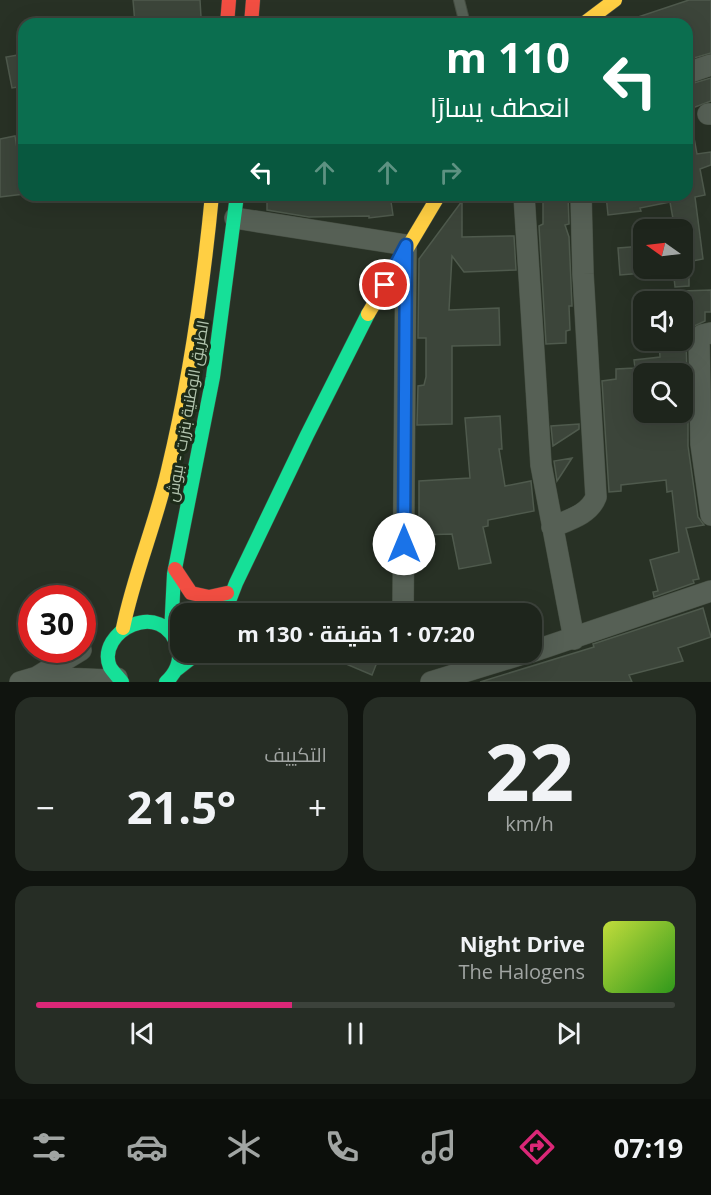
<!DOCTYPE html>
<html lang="ar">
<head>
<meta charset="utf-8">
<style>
	:root { --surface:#1e251c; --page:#262d25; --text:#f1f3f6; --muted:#a1a5a3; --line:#3c423b; --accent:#db2777 }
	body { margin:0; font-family:"Open Sans",Cairo,sans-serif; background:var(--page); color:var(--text); direction:rtl; height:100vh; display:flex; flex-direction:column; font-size:22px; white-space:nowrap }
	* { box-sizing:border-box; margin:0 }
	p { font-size:20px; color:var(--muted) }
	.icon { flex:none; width:33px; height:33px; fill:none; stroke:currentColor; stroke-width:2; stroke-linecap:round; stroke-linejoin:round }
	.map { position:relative; height:682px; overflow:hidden; direction:ltr }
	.details { display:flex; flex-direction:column; gap:15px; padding:15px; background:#10140f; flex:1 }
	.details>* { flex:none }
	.hud { position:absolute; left:18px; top:18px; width:675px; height:183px; border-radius:18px; box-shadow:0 6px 24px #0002,0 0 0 2px var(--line); direction:rtl; background:#0b6e4f; color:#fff; overflow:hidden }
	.needle { width:39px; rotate:284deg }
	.tools { position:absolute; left:633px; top:219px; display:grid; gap:12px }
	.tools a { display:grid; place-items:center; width:60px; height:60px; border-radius:12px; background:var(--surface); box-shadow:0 6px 24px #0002,0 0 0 2px var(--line); font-size:30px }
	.speed { position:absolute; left:18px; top:585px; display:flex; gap:12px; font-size:30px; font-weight:700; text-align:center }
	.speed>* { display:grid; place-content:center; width:78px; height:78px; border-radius:50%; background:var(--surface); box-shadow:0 6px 24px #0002,0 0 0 2px var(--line); line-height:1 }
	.speed .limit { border:9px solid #d22; background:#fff; color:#111 }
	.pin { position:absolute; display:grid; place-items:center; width:51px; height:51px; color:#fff; margin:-26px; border:3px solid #fff; border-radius:50%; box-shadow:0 2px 6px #0007 }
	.me { position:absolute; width:66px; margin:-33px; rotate:0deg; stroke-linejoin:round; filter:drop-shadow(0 0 4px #0008) }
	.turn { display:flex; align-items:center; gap:21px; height:126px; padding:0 24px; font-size:27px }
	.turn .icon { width:78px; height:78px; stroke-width:2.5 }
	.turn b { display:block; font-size:42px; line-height:51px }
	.lanes { display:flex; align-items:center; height:57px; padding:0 24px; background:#0003; justify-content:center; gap:30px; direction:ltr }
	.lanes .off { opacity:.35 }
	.big { font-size:45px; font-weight:700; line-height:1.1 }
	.details .card { flex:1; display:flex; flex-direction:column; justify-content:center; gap:9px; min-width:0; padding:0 21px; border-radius:18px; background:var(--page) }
	.details .dial { align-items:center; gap:0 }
	.dial b { font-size:78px; line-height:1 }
	.song { display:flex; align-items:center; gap:18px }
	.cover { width:72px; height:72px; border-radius:9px; background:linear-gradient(135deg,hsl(70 70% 55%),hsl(110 70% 35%)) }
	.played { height:6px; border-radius:3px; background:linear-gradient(90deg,var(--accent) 40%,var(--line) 40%) }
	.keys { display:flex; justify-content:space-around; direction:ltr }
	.heat { display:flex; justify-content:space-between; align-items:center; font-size:33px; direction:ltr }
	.details .tiles { flex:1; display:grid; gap:15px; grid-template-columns:1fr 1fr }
	.card:last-child { grid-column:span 2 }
	.trip { position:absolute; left:170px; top:603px; width:372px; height:60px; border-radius:18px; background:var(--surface); box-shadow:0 6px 24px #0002,0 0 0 2px var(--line); font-weight:700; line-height:60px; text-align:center; direction:rtl }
	.menu { display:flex; height:96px; justify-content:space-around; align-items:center; background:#0c0f0b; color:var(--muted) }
	.menu .icon { width:42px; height:42px }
	.menu .current { color:var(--accent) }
	.menu b { font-size:27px; color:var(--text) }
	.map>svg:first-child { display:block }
	.building { fill:#3c453a; stroke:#4f5a4d; stroke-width:1.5 }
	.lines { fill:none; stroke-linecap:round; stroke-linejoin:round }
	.lane-casing { stroke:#454e42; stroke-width:12 }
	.street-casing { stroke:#454e42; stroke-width:22 }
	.fast-casing { stroke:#454e42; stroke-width:15 }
	.slow-casing { stroke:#454e42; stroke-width:15 }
	.jam-casing { stroke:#454e42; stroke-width:15 }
	.lane { stroke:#566055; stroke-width:10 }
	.street { stroke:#566055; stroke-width:21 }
	.fast { stroke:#16e098; stroke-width:14 }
	.slow { stroke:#ffcf43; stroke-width:14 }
	.jam { stroke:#f24e42; stroke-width:14 }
	.route-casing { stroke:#114b97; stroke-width:15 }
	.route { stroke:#1a73e8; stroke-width:10 }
	.labels { text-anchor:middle; stroke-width:6; stroke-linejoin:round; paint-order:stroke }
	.street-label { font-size:16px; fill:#b2c4ae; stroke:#1d2b19 }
</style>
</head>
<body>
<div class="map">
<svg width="711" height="682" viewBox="0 0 711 682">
	<rect width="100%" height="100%" fill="#283125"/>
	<path class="building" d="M 133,0 L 200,0 L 201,17 L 188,18 L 189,24 L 135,24 Z
		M 689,0 L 711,0 L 711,53 L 687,60 L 687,24 L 626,24 L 626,21 Z
		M 24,54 L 24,86 L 12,88 L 6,57 Z
		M 711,78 L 711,101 L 690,109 L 687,85 Z
		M 15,136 L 19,161 L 22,160 L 24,194 L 0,197 L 0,139 Z
		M 687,138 L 694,138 L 697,154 L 711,152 L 711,165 L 700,169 L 705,195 L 695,197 L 703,259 L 682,263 L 682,230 L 675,230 L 670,202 L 640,208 L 641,211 L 608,215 L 606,195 L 687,195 Z
		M 267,195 L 390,195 L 393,215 L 369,218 L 369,216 L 309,217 L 267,210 Z
		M 543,195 L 568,195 L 569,224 L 565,225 L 569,237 L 572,306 L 569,306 L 570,330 L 566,331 L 566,343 L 546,344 L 539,226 L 543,224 Z
		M 462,201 L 462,237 L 514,236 L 516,270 L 464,272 L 452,256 L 449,310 L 499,308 L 500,345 L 452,346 L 452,424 L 417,425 L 418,386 L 424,385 L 426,377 L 426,338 L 418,338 L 419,259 Z
		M 644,246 L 644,273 L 620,275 L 618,248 Z
		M 673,268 L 689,268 L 689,286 L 675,287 Z
		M 711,290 L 711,312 L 705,312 L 705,321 L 692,327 L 686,339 L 687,375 L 644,374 L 644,412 L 688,412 L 688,446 L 698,517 L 704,525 L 686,528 L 699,579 L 693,580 L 694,583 L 654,597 L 653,592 L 658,591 L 650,560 L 679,552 L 672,491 L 667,492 L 666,480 L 621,485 L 621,491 L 609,492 L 602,381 L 616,379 L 616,369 L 635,368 L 634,360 L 660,357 L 659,341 L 682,340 L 682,291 Z
		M 500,416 L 502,449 L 499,449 L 505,486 L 531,481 L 534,511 L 488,520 L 488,526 L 483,527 L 491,563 L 459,569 L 452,534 L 419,535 L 419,481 L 470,478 L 465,418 Z
		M 579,424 L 579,429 L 553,446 L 551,426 Z
		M 572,458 L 561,475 L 557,481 L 554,461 Z
		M 703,608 L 711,637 L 678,648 L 683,661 L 629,675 L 632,682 L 480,682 L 594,647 L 593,644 Z
		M 318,652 L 381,652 L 372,675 Z"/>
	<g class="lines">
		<g class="lane-casing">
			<path id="lane" d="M 459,0 L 465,24"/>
		</g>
		<g class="street-casing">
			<path id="street" d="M 687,73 L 711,65
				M 708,114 L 711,114
				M 524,195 L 541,465 L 574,639
				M 235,218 L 406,245 L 403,614
				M 711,333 L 702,335 L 699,339 L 701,444 L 711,515
				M 552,527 C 568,520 589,515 596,497 L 583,274 L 581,195
				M 531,652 L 711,591
				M 37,677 L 109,680 L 117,678
				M 20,682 L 37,677 L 81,650
				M 431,682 L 529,652"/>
		</g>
		<g class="fast-casing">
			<path id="fast" d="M 224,614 L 236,583 L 307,435 L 368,314
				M 171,633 L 174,574 L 213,377 L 237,195
				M 176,670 L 199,652
				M 122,682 C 119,678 113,672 110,667 C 95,632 163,596 178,648 C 182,661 175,674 166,682"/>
		</g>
		<g class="slow-casing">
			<path id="slow" d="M 583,24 L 615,0
				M 368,314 L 439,195
				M 123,628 C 134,574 156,523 168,470 C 190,379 203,288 212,195"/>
		</g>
		<g class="jam-casing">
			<path id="jam" d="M 227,24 L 229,0
				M 251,24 L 253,0
				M 175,569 L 191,593 L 209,597 L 227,593"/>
		</g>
		<use href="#lane" class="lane"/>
		<use href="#street" class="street"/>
		<use href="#fast" class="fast"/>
		<use href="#slow" class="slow"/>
		<use href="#jam" class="jam"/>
	</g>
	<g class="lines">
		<g class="route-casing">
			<path id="route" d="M 385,285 L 406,245 L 404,544"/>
		</g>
		<use href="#route" class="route"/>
	</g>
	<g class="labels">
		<g class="street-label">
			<text transform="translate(187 411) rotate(-80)" y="6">الطريق الوطنية بنزرت - ببوش</text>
		</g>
	</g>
</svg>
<div class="tools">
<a><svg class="needle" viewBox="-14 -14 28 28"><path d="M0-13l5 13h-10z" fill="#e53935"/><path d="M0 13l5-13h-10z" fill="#a1a5a3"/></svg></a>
<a><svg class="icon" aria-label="sound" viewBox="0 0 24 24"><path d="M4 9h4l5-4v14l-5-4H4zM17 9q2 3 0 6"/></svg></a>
<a><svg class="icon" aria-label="search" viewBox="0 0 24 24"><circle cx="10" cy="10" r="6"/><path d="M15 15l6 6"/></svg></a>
</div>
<div class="speed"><div class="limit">30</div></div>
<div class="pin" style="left:385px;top:285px;background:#d93025"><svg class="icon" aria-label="arrive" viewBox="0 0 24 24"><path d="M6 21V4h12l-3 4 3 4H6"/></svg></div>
<svg class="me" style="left:404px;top:544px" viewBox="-20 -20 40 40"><circle r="19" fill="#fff"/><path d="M0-13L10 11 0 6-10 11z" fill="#1a73e8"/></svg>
<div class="trip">07:20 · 1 دقيقة · 130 m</div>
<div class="hud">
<div class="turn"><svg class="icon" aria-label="left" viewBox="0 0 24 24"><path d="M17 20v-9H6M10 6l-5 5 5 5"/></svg><div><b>110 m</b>انعطف يسارًا</div></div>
<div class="lanes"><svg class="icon" aria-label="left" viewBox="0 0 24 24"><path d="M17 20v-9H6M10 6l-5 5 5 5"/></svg><svg class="icon off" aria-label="ahead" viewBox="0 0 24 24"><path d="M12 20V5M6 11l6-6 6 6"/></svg><svg class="icon off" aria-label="ahead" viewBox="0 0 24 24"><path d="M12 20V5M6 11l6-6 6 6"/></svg><svg class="icon off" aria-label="right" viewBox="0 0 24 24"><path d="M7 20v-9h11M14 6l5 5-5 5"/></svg></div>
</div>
</div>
<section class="details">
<div class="tiles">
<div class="card dial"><b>22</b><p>km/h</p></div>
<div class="card"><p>التكييف</p>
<div class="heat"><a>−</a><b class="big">21.5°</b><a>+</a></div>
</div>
<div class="card">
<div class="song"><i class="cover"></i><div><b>Night Drive</b><p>The Halogens</p></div></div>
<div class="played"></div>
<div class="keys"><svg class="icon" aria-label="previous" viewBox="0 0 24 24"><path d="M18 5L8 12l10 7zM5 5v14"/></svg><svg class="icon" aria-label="pause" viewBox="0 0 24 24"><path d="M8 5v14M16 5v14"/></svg><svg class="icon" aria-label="next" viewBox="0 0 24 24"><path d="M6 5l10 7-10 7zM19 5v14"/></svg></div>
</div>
</div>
</section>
<nav class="menu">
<b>07:19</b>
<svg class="icon current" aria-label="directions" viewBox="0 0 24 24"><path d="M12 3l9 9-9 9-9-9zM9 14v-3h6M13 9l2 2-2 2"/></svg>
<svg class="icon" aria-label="music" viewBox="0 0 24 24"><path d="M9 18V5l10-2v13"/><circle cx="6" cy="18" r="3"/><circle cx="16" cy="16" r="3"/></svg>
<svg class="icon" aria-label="phone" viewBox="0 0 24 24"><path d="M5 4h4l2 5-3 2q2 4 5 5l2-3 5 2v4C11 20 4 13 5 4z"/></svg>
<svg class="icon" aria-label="climate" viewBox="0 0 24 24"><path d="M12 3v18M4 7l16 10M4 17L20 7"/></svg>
<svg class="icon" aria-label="car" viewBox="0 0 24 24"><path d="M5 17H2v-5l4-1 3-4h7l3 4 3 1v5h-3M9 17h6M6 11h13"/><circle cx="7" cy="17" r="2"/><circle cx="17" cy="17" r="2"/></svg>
<svg class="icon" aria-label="filters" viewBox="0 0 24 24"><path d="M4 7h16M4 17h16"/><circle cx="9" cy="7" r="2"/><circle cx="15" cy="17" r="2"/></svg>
</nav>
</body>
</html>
